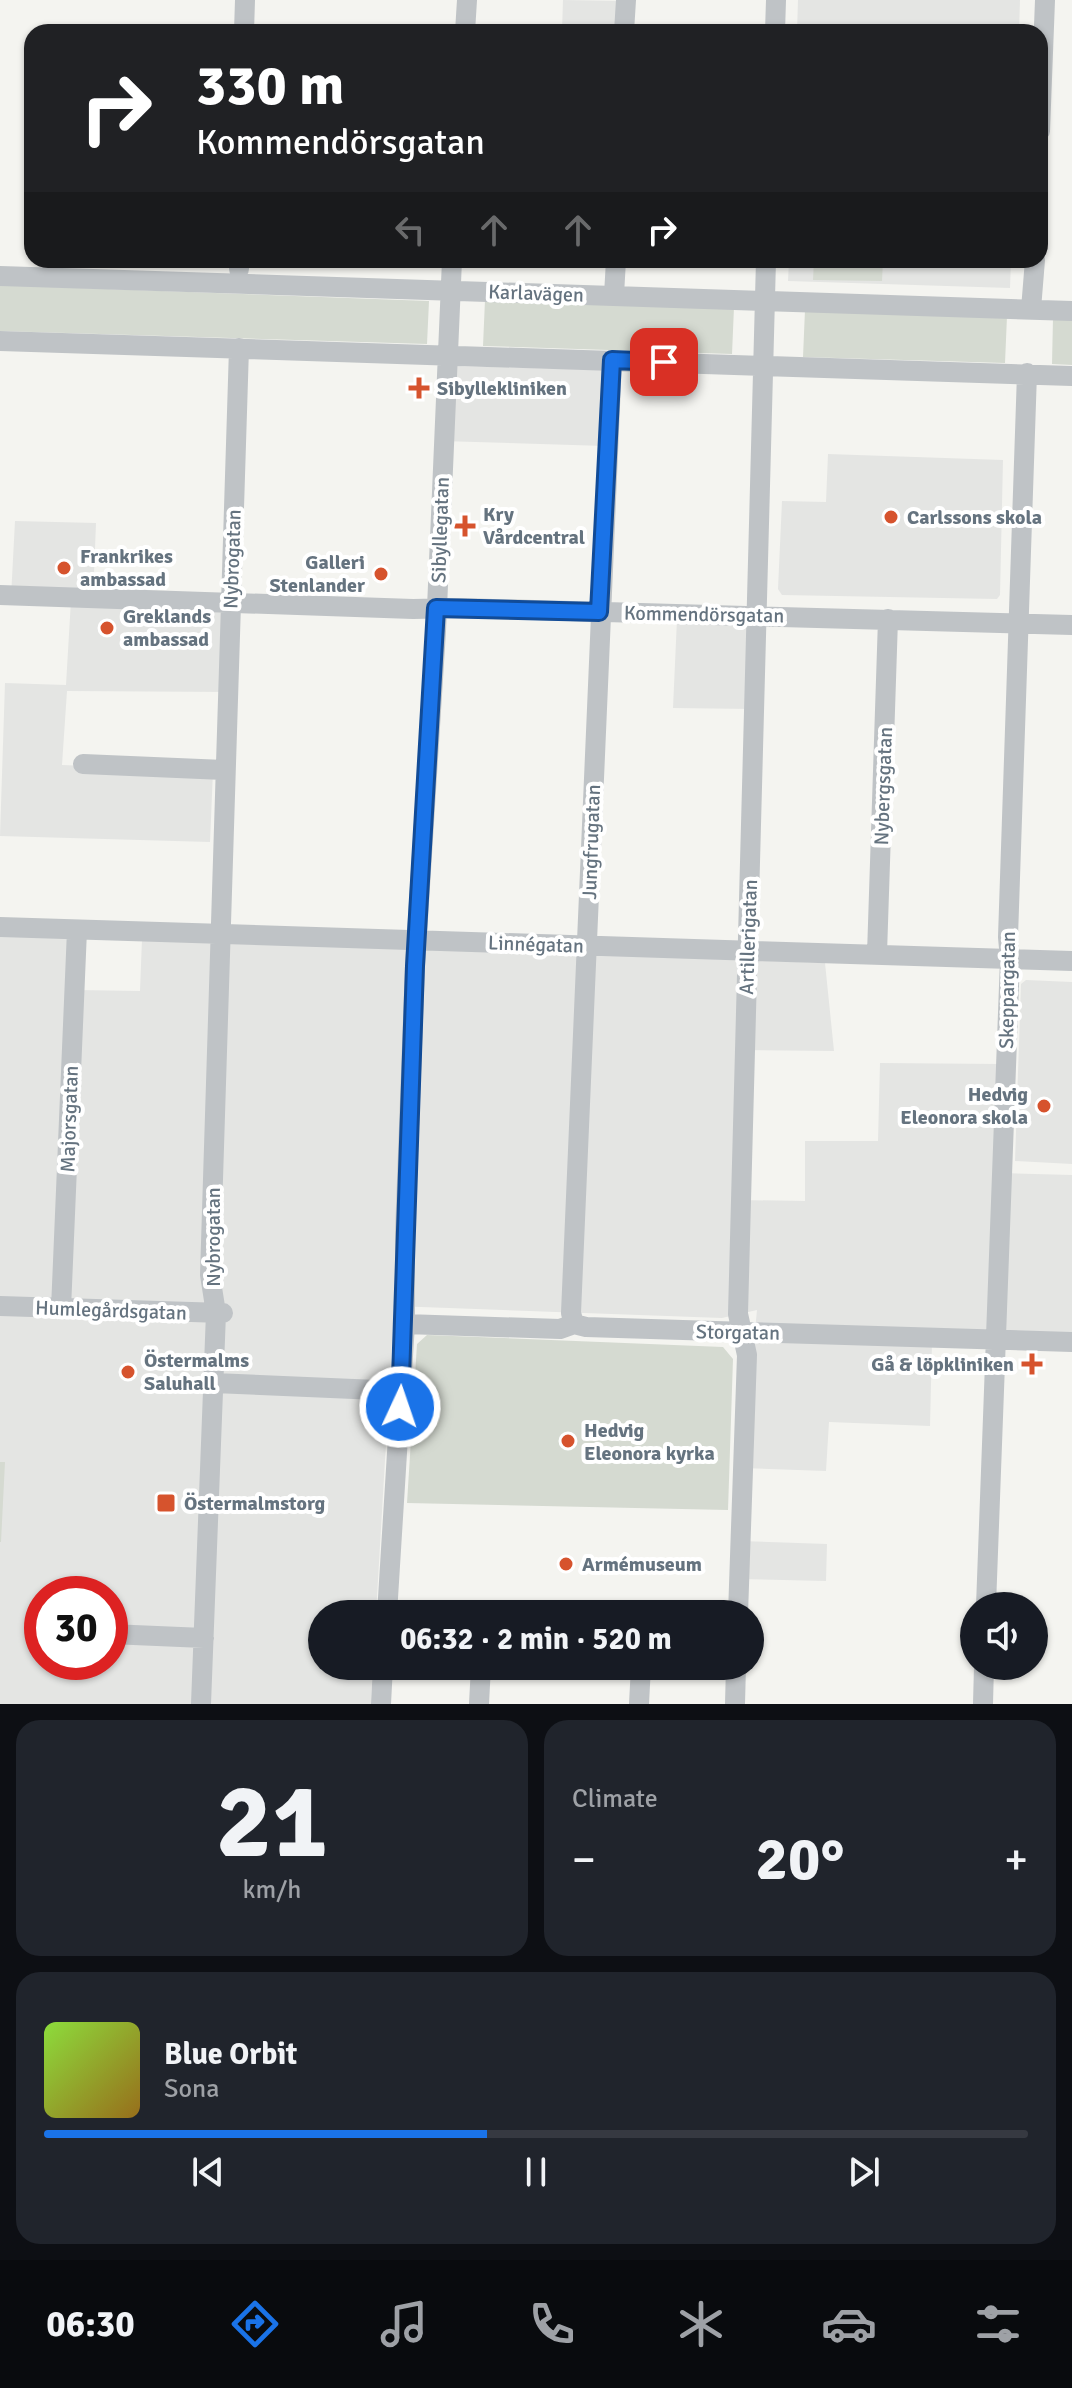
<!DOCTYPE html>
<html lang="en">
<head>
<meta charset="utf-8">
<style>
	:root { --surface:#171b24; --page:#20242c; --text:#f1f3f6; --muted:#9ea1a6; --line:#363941; --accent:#1a73e8 }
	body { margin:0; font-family:Signika,sans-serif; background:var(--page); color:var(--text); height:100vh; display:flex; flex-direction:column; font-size:30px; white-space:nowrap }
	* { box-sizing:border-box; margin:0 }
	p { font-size:26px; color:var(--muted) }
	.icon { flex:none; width:44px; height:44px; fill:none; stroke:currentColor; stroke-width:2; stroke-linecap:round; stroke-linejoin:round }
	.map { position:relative; height:1704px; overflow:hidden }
	.sheet { display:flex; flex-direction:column; gap:16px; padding:16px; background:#0d0f14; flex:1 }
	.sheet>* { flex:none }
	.top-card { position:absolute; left:24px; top:24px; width:1024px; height:244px; border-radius:24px; box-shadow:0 2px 6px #0004; background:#202124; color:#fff; overflow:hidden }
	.buttons { position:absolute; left:960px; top:1592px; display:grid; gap:16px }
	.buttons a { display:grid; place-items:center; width:88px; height:88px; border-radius:50%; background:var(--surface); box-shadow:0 2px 6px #0004; font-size:40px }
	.speed { position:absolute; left:24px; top:1576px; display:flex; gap:16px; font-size:40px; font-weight:700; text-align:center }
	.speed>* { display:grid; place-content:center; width:104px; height:104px; border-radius:50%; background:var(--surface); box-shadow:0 2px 6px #0004; line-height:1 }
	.speed .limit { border:12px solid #d22; background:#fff; color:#111 }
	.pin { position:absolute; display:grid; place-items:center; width:68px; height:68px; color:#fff; margin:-34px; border-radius:16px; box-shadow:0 4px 12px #0006 }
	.me { position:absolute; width:88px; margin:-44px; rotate:3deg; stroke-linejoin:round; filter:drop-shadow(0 0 6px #0008) }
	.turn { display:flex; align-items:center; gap:28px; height:168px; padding:0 40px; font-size:36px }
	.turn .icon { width:104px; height:104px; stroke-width:2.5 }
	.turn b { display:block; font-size:56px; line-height:68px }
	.lanes { display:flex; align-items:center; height:76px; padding:0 40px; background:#0003; justify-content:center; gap:40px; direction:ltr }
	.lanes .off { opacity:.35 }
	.big { font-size:60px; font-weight:700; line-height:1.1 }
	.sheet .card { flex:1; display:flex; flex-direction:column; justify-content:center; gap:12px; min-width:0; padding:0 28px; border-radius:24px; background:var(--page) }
	.sheet .dial { align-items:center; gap:0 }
	.dial b { font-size:104px; line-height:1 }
	.song { display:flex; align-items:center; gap:24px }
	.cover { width:96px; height:96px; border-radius:12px; background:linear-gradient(135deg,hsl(90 70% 55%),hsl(40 70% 35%)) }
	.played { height:8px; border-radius:4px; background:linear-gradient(90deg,var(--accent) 45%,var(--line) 45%) }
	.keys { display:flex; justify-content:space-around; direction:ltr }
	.heat { display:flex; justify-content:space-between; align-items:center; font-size:44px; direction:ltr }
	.sheet .tiles { flex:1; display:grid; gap:16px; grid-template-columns:1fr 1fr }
	.card:last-child { grid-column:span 2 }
	.trip { position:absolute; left:308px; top:1600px; width:456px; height:80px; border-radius:40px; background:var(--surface); box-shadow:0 2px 6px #0004; font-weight:700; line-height:80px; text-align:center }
	.menu { display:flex; height:128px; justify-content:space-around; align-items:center; background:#090b0e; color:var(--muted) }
	.menu .icon { width:56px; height:56px }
	.menu .on { color:var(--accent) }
	.menu b { font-size:36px; color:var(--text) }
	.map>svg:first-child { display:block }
	.built { fill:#e4e5e3; fill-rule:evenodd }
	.green { fill:#d5dad1 }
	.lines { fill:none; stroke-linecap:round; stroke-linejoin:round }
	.minor { stroke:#bfc3c6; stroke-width:20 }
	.route-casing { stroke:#114b97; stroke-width:20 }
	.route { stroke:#1a73e8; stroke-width:14 }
	.poi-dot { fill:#d6532d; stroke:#fff; stroke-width:3 }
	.labels { text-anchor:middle; stroke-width:8; stroke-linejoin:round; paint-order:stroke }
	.street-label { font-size:20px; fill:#65737f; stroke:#fff }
	.poi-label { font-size:20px; font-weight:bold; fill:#65737f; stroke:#fff; text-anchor:start }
</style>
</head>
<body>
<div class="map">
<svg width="1072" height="1704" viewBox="0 0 1072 1704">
	<rect width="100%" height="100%" fill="#f4f4f0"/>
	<path class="built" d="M 563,0 L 623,1 L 621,32 L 562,31 Z
		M 798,0 L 1020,0 L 1019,32 L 797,32 Z
		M 789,260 L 1011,260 L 1010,288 L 788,281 Z
		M 445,366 L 609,370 L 605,446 L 441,441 Z
		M 828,454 L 1003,460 L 1000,595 L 997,599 L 782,595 L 778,589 L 782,501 L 826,502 Z
		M 15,521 L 96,523 L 93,599 L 232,604 L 229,692 L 67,691 L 62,765 L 213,771 L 210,842 L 0,836 L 5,683 L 66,685 L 71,600 L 11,597 Z
		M 677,619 L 754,620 L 752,709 L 673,708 Z
		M 0,928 L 78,931 L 76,990 L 140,991 L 142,939 L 825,963 L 834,1051 L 743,1050 L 738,1200 L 805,1201 L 805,1141 L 878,1141 L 880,1063 L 1001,1064 L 1000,1173 L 1072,1175 L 1072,1344 L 932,1342 L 930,1426 L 829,1422 L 826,1471 L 742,1468 L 757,1310 L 722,1318 L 394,1306 L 376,1614 L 322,1614 L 322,1666 L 373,1666 L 371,1704 L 0,1704 ZM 42,1594 L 110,1594 L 110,1662 L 42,1662 Z
		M 1026,980 L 1072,982 L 1072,1164 L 1015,1161 L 1021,984 Z
		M 739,1541 L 827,1544 L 826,1581 L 739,1579 Z"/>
	<path class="green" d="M 814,260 L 883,260 L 882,281 L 813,280 Z
		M 0,285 L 429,301 L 427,344 L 0,331 Z
		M 485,300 L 734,307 L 732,354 L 483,346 Z
		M 805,310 L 1007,316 L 1005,363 L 803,357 Z
		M 1053,318 L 1072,319 L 1072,365 L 1052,364 Z
		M 427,1335 L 723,1347 L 733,1359 L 728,1510 L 407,1503 L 417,1344 Z
		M 0,1462 L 5,1462 L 1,1542 L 0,1542 Z"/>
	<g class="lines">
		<path class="minor" d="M 244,32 L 245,0
			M 465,32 L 467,0
			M 624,32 L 626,0
			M 775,32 L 776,0
			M 1040,131 L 1045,0
			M 239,269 L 239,260
			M 0,276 L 1072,311
			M 614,295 L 616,260
			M 1031,309 L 1035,260
			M 0,341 L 1072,376
			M 0,595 L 413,609 L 459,608 L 1072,625
			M 83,764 L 224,770
			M 0,927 L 1072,961
			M 877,954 L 888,619
			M 0,1306 L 223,1313
			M 61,1309 L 77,930
			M 405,1324 L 560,1329 L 574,1324 L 586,1327 L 1072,1342
			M 574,1324 L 571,1313 L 612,360
			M 214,1383 L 401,1391
			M 986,1606 L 1010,959 L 1008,937 L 1027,373
			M 387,1614 L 405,1324 L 405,1233 L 415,966 L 436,631 L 452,260
			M 738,1614 L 747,1355 L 738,1314 L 766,260
			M 110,1634 L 204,1638
			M 201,1704 L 216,1313 L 210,1275 L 239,348
			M 381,1704 L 383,1666
			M 479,1704 L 481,1666
			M 639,1704 L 641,1666
			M 735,1704 L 736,1666
			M 983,1704 L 984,1666"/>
	</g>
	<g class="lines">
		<g class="route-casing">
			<path id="route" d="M 400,1407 L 415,966 L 436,608 L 599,612 L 612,360 L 664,362"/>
		</g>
		<use href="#route" class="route"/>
	</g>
	<g class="poi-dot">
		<path d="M415 376h8v8h8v8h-8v8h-8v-8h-8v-8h8z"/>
		<circle cx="891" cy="517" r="8"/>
		<path d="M461 514h8v8h8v8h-8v8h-8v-8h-8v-8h8z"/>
		<circle cx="64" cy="568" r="8"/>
		<circle cx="381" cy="574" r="8"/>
		<circle cx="107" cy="628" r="8"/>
		<circle cx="1044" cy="1106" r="8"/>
		<path d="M1028 1352h8v8h8v8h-8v8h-8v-8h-8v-8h8z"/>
		<circle cx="128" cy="1372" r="8"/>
		<circle cx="568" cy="1441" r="8"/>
		<rect x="156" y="1493" width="20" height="20" rx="4"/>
		<circle cx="566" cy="1564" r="8"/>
	</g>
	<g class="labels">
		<g class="street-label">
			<text transform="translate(536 293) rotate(2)" y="7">Karlavägen</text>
			<text transform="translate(440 530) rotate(-88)" y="7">Sibyllegatan</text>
			<text transform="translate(232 559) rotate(-88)" y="7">Nybrogatan</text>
			<text transform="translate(704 614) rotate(1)" y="7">Kommendörsgatan</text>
			<text transform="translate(883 786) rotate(-88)" y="7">Nybergsgatan</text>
			<text transform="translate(591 842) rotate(-88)" y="7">Jungfrugatan</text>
			<text transform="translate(748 937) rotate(-88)" y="7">Artillerigatan</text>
			<text transform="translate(536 944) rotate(2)" y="7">Linnégatan</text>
			<text transform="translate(1007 990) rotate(-89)" y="7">Skeppargatan</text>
			<text transform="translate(69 1119) rotate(-88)" y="7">Majorsgatan</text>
			<text transform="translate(213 1237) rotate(-90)" y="7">Nybrogatan</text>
			<text transform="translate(111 1310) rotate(2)" y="7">Humlegårdsgatan</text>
			<text transform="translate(738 1332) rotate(1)" y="7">Storgatan</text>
		</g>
		<g class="poi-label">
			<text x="437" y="395">Sibyllekliniken</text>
			<text x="483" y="521">Kry<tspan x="483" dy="23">Vårdcentral</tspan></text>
			<text x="907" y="524">Carlssons skola</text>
			<text x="80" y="563">Frankrikes<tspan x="80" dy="23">ambassad</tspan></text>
			<text x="365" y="569" text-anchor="end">Galleri<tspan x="365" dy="23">Stenlander</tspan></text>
			<text x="123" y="623">Greklands<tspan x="123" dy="23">ambassad</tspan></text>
			<text x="1028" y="1101" text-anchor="end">Hedvig<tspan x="1028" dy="23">Eleonora skola</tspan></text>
			<text x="144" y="1367">Östermalms<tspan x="144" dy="23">Saluhall</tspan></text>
			<text x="1014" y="1371" text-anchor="end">Gå &amp; löpkliniken</text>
			<text x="584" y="1437">Hedvig<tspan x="584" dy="23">Eleonora kyrka</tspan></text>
			<text x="184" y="1510">Östermalmstorg</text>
			<text x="582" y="1571">Armémuseum</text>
		</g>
	</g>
</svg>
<div class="buttons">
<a><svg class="icon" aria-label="sound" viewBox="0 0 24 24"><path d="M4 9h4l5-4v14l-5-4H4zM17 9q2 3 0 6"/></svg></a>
</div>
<div class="speed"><div class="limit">30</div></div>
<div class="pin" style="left:664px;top:362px;background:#d93025"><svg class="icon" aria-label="arrive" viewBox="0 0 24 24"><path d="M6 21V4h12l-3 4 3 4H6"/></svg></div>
<svg class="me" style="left:400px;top:1407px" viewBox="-20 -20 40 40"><circle r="17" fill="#1a73e8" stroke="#fff" stroke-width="3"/><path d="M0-11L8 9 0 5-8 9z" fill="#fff"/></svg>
<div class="trip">06:32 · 2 min · 520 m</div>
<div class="top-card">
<div class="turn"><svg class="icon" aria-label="right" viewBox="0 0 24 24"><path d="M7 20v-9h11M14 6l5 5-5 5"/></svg><div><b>330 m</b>Kommendörsgatan</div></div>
<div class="lanes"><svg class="icon off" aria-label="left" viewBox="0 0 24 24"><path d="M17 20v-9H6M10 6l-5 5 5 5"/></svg><svg class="icon off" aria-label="ahead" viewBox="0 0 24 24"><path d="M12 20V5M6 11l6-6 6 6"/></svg><svg class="icon off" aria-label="ahead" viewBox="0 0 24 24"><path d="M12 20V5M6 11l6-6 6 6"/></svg><svg class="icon" aria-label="right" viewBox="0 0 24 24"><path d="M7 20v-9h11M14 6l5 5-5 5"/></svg></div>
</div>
</div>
<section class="sheet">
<div class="tiles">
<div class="card dial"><b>21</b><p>km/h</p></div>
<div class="card"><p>Climate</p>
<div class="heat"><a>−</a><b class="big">20°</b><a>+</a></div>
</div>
<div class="card">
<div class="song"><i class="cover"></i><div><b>Blue Orbit</b><p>Sona</p></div></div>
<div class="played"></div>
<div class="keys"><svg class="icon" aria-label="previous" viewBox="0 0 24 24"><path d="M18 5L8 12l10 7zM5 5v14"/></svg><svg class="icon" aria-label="pause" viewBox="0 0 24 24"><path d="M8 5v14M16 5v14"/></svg><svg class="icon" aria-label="next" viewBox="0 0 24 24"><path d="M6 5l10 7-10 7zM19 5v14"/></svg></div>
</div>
</div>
</section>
<nav class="menu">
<b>06:30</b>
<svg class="icon on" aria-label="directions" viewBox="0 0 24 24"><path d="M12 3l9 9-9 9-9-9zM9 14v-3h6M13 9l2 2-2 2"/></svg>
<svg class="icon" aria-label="music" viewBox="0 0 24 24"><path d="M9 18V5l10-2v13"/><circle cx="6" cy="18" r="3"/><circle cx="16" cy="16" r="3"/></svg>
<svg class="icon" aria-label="phone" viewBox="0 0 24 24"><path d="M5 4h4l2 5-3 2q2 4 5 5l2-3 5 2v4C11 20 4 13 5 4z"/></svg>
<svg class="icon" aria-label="climate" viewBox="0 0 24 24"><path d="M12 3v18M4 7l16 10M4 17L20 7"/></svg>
<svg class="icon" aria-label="car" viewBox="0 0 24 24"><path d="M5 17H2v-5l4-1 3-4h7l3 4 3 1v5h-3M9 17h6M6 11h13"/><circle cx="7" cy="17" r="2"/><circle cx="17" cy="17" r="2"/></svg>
<svg class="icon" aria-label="filters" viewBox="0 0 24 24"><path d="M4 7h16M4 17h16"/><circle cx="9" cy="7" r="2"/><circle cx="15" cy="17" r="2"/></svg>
</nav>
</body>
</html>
